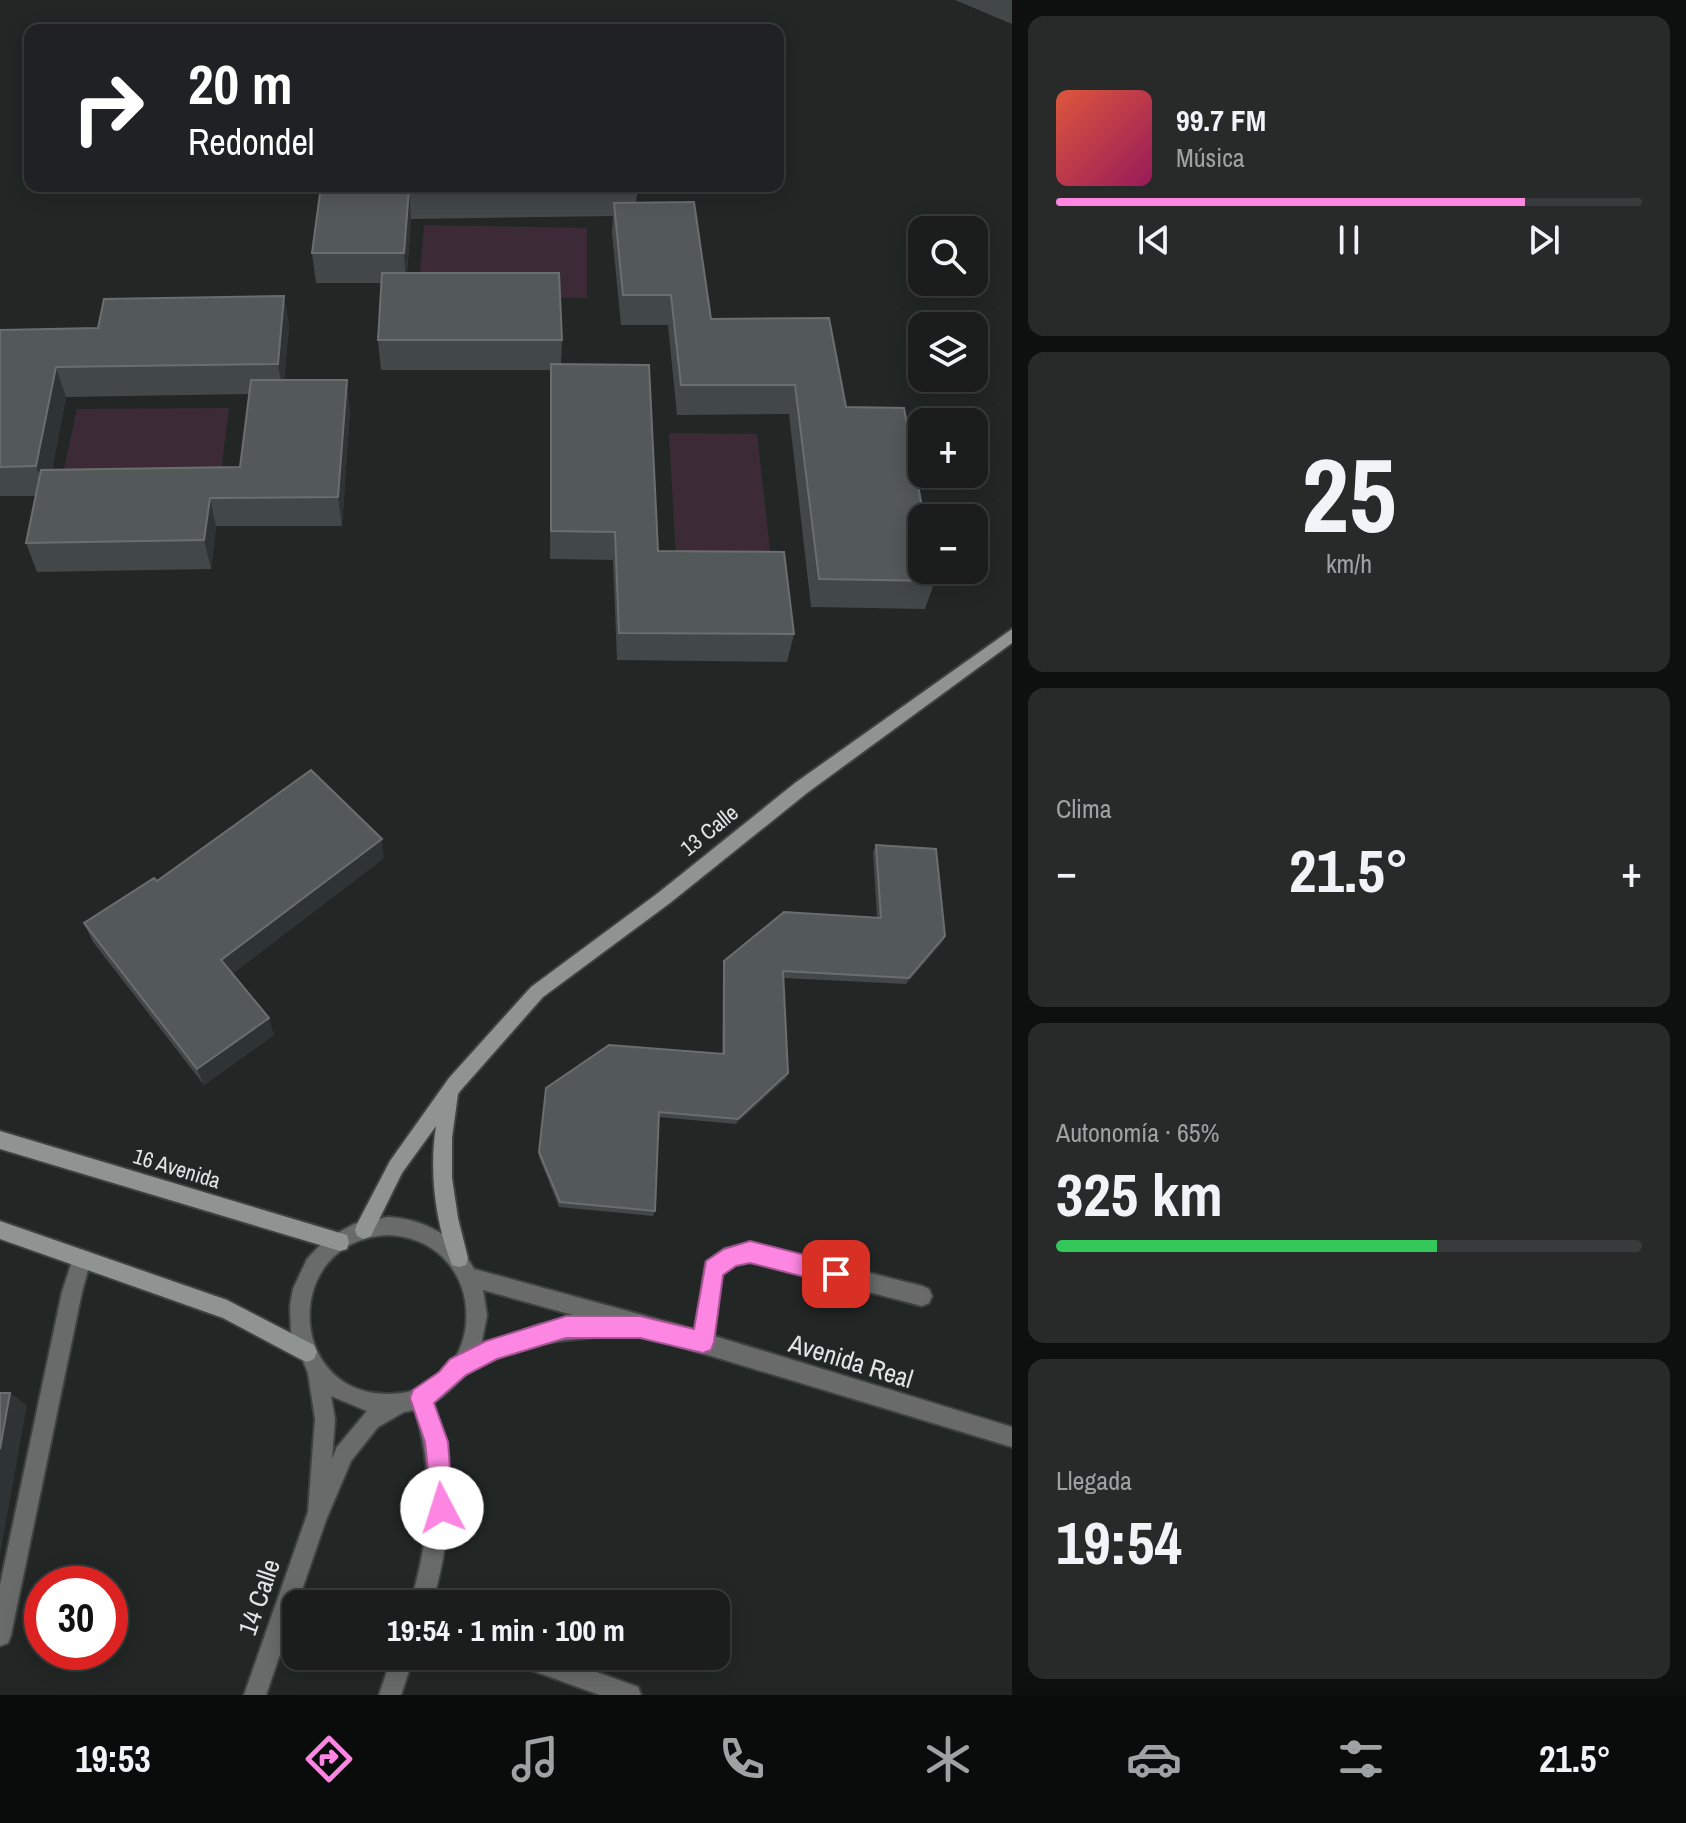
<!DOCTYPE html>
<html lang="es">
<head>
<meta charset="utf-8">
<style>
	:root { --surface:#1a1d1c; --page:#272a29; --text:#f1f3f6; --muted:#9fa2a3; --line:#383b3b; --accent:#fd86e2 }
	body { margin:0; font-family:"Archivo Narrow",sans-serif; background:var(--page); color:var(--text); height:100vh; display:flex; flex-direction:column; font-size:30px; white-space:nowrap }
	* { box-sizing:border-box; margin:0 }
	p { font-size:26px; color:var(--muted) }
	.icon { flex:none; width:44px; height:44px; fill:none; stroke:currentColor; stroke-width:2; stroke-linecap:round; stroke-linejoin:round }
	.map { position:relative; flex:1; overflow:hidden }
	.sheet { display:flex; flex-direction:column; gap:16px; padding:16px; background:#0e100f; width:674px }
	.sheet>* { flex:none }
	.top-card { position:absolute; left:24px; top:24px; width:760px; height:168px; border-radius:16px; box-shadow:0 4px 20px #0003,0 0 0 2px var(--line); background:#202124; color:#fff; overflow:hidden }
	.tools { position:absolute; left:908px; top:216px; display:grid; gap:16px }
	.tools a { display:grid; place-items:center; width:80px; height:80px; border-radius:16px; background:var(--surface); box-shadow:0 4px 20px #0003,0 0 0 2px var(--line); font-size:40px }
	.speed { position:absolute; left:24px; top:1566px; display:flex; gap:16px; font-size:40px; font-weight:700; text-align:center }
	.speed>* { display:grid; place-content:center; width:104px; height:104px; border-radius:50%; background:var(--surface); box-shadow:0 4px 20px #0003,0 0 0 2px var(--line); line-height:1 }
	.speed .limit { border:12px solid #d22; background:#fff; color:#111 }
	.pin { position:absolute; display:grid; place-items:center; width:68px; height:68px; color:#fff; margin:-34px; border-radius:16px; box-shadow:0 4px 12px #0006 }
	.me { position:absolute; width:88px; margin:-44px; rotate:355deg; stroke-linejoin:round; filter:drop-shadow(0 0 6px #0008) }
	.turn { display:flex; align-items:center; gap:28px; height:168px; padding:0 32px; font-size:36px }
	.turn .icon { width:104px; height:104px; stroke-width:2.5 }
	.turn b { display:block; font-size:56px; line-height:68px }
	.big { font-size:60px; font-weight:700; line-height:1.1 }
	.sheet .tile { flex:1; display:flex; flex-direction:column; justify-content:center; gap:12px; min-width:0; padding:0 28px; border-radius:16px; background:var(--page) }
	.sheet .dial { align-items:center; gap:0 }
	.dial b { font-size:104px; line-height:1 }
	.song { display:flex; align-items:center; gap:24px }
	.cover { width:96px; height:96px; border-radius:12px; background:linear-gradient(135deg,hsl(10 70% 55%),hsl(330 70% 35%)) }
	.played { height:8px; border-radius:4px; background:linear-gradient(90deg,var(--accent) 80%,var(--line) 80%) }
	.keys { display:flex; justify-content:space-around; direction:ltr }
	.heat { display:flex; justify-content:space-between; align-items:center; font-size:44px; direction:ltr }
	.charge { height:12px; border-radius:6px; background:linear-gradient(90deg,#34c759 65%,var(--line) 0) }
	.trip { position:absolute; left:282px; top:1590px; width:448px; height:80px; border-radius:16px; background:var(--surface); box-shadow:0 4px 20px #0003,0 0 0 2px var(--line); font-weight:700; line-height:80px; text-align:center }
	.dock { display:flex; height:128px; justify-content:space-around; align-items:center; background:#0a0c0b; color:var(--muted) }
	.dock .icon { width:56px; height:56px }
	.dock .on { color:var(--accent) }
	.dock b { font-size:36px; color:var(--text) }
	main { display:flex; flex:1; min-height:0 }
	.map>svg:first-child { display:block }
	.green { fill:#3c2b37 }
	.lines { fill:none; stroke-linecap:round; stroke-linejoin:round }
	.lane-casing { stroke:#3d4241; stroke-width:4 }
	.street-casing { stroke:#3d4241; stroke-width:4 }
	.secondary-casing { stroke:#3d4241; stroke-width:4 }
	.lane { fill:#696b6b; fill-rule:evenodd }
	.street { fill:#696b6b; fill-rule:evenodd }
	.secondary { fill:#8f9392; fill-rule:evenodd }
	.wall { fill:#424747; fill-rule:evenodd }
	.shaded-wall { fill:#2e3333 }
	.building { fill:#535858; stroke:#6a6e6e; stroke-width:2 }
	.route { fill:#fd86e2; stroke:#a45793; stroke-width:2 }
	.labels { text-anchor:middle; stroke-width:6; stroke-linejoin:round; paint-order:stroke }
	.street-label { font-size:22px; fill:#e2e5e5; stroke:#222726 }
	.near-street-label { font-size:26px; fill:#e2e5e5; stroke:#222726 }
</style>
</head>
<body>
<main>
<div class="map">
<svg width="1012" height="1695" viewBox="0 0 1012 1695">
	<rect width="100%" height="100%" fill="#222726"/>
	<path class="green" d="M 424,225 L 587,228 L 587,298 L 418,294 Z
		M 229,408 L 219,487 L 60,487 L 77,409 Z
		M 669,433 L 757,434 L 771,559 L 676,558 Z"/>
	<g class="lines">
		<g class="lane-casing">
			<path id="lane" d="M 750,1243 L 922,1286 L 929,1289 L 932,1296 L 929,1303 L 922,1306 L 750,1261 L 735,1265 L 722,1274 L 710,1349 L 703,1352 L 696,1349 L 693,1342 L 706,1262 L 724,1249 Z"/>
		</g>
		<g class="street-casing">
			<path id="street" d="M 388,1217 C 425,1219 457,1237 474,1269 L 675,1324 L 1012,1427 L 1012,1447 L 629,1331 C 622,1336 556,1340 539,1344 C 516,1350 489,1358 470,1371 C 456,1381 449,1394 432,1403 C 454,1475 453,1532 432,1604 L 410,1604 C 430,1538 435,1476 415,1410 L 404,1412 L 378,1427 L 351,1461 L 326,1520 L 266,1695 L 244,1695 L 308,1512 L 315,1419 L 308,1373 L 291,1332 L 290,1306 L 293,1289 L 307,1259 L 325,1240 L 354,1224 ZM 388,1235 C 494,1240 491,1394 388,1394 C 285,1394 282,1240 388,1235 ZM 483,1290 L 580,1317 L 538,1325 L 481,1346 L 487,1315 ZM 331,1396 L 367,1411 L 337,1447 L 332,1459 L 335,1419 Z
				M 82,1250 L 89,1252 L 91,1259 L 82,1292 L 11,1635 L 8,1643 L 0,1646 L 0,1585 L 62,1292 L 75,1252 Z
				M 392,1656 L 414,1656 L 401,1695 L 379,1695 Z
				M 511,1656 L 552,1656 L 638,1687 L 641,1695 L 600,1695 L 514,1664 Z"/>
		</g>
		<g class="secondary-casing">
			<path id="secondary" d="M 1012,629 L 1012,643 L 807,793 L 670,903 L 543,997 L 461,1090 L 458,1094 L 452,1138 L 452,1178 L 458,1218 L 468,1258 L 466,1265 L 459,1267 L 452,1265 C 435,1222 429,1171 436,1126 L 402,1173 L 371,1236 L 364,1239 L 357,1236 L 355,1230 L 357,1224 L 390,1161 L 449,1078 L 531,987 L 658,893 L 795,783 Z
				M 0,1131 L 340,1233 L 347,1235 L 349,1242 L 347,1249 L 340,1251 L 0,1149 Z
				M 0,1221 L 227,1300 L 314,1345 L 317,1352 L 314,1359 L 307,1362 L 300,1359 L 223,1318 L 0,1239 Z"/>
		</g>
		<use href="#lane" class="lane"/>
		<use href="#street" class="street"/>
		<use href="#secondary" class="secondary"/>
	</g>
	<path class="wall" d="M 955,0 L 1012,0 L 1012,24 Z
		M 321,186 L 638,186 L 636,203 L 711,319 L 846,407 L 935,581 L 925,609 L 811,607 L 789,414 L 677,415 L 668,325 L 621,325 L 612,233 L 613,216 L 411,219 L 407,273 L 562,340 L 561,364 L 658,551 L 794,634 L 787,662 L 617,660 L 613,560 L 550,559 L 551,370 L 381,370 L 378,340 L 381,283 L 316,283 L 312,253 Z
		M 284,296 L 289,326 L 284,380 L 350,409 L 342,526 L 216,526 L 211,569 L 37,572 L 26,543 L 36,496 L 0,496 L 0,330 L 98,328 ZM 249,394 L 240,467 L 52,470 L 66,397 Z
		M 876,845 L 945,936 L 942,943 L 906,984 L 783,978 L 786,1079 L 736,1124 L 659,1117 L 655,1211 L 653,1216 L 559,1207 L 539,1157 L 546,1088 L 722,1054 L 723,967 L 724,961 L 877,917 L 873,852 Z
		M 384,858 L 232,974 L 274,1035 L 204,1085 L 93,942 L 84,923 L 157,881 Z"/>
	<path class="shaded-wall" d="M 409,189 L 411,219 L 406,283 L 404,253 Z
		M 284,296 L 289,326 L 283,394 L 278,364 Z
		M 56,367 L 66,397 L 47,495 L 36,466 Z
		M 347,380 L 350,409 L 342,526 L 338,497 Z
		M 210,498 L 216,526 L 211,569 L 204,540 Z
		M 382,839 L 384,858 L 227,978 L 221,960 Z
		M 945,936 L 942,943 L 906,984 L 909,978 Z
		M 269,1018 L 274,1035 L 204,1085 L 197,1069 Z
		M 788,1073 L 786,1079 L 736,1124 L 738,1119 Z
		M 10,1393 L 27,1405 L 0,1555 L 0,1449 Z"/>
	<path class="building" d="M 321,186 L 582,186 L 409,189 L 404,253 L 312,253 Z
		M 694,202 L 711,319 L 829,318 L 846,407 L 904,408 L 924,518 L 922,518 L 922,570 L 933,570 L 935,581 L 819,579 L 795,385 L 681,385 L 671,295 L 623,295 L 614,203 Z
		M 382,273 L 559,273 L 562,340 L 378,340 Z
		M 284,296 L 278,364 L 56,367 L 36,466 L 0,467 L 0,330 L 98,328 L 104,299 Z
		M 551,364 L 649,365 L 658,551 L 784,552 L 794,634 L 619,633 L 615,532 L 551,531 Z
		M 251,380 L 347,380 L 338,497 L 210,498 L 204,540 L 26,543 L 41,470 L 240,467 Z
		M 311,770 L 382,839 L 221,960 L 269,1018 L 197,1069 L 84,923 L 154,878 L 157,881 Z
		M 876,845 L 936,849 L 945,936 L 909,978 L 783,971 L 788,1073 L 738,1119 L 659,1112 L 655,1211 L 560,1202 L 539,1152 L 546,1088 L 609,1045 L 724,1054 L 724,961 L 784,912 L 881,918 Z
		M 0,1393 L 10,1393 L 0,1449 Z"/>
	<path class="route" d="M 750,1241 L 836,1263 L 843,1267 L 846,1274 L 843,1282 L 836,1285 L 750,1263 L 736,1266 L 723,1275 L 714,1342 L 711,1350 L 703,1353 L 640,1338 L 566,1338 L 497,1359 L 466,1375 L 434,1403 L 448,1442 L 453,1508 L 450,1516 L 442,1520 L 433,1516 L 425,1442 L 410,1398 L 413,1390 L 439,1372 L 450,1359 L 486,1341 L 566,1316 L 640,1316 L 694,1329 L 706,1261 L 724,1249 Z"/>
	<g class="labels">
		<g class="street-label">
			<text transform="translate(709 830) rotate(-39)" y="8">13 Calle</text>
			<text transform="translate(177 1168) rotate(17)" y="8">16 Avenida</text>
		</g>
		<g class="near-street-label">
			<text transform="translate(851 1361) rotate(17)" y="9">Avenida Real</text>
			<text transform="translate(259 1597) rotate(-71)" y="9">14 Calle</text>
		</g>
	</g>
</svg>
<div class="tools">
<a><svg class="icon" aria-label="search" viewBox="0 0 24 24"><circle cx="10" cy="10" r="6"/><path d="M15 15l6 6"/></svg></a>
<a><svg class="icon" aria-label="layers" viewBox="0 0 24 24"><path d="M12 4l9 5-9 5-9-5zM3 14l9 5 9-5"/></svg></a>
<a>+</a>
<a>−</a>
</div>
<div class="speed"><div class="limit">30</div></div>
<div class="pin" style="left:836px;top:1274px;background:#d93025"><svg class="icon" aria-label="arrive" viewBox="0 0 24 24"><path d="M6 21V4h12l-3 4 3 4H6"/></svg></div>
<svg class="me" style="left:442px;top:1508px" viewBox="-20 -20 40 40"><circle r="19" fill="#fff"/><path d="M0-13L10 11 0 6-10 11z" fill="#fd86e2"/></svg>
<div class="trip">19:54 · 1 min · 100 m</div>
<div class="top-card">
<div class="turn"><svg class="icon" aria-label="right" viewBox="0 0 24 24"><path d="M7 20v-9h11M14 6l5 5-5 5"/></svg><div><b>20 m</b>Redondel</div></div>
</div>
</div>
<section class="sheet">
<div class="tile">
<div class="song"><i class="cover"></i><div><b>99.7 FM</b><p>Música</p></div></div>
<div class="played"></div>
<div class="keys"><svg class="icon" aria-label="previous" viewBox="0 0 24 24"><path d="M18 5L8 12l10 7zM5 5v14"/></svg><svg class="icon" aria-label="pause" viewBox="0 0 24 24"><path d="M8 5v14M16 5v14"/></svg><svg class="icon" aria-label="next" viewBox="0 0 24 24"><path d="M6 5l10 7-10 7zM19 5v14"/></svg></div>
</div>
<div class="tile dial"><b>25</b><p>km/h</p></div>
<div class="tile"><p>Clima</p>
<div class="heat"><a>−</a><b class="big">21.5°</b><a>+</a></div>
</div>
<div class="tile"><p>Autonomía · 65%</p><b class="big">325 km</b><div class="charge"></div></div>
<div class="tile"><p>Llegada</p><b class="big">19:54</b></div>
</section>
</main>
<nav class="dock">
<b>19:53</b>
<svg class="icon on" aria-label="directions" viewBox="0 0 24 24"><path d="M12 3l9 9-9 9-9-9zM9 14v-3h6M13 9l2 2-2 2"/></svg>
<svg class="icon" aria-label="music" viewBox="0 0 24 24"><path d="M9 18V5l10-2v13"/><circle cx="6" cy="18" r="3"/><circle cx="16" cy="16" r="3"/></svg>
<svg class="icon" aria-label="phone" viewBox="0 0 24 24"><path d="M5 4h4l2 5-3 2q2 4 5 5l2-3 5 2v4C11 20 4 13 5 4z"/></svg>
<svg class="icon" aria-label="climate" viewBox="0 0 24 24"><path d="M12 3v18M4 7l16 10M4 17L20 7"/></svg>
<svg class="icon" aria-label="car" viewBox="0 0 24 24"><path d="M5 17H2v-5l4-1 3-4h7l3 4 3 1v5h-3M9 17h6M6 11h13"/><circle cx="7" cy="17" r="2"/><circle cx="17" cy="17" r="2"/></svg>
<svg class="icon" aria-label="filters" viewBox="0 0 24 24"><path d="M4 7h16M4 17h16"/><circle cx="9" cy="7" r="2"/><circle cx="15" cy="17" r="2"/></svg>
<b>21.5°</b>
</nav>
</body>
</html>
